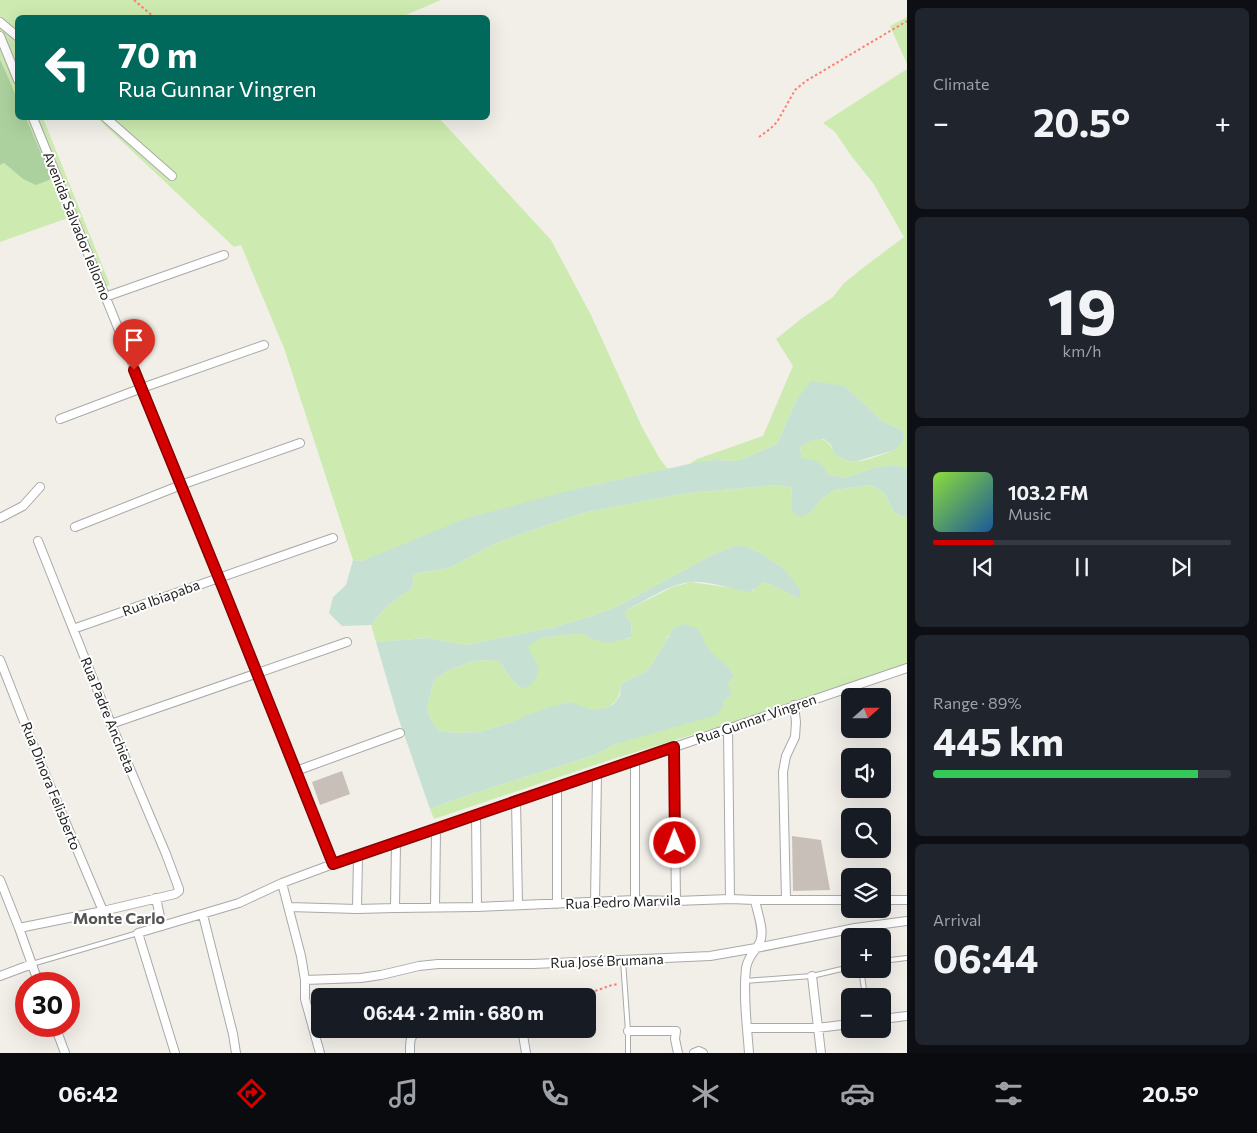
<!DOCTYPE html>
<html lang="en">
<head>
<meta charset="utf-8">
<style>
	:root { --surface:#171b24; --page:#20242c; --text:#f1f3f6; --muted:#9ea1a6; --line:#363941; --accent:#d40000 }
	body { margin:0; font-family:Commissioner,sans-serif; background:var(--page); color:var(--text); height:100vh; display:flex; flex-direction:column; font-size:19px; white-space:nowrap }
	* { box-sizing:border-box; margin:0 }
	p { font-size:16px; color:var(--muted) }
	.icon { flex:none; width:28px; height:28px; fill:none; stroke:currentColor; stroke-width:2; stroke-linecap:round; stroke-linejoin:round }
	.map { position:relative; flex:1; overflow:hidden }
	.drawer { display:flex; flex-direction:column; gap:8px; padding:8px; background:#0d0f14; width:350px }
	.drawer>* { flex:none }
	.hud { position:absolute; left:15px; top:15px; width:475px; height:105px; border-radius:8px; box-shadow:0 5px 20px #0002; background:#00695c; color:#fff; overflow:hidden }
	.needle { width:32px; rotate:69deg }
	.tools { position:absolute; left:841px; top:688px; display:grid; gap:10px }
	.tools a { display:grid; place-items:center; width:50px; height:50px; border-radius:8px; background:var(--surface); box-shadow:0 5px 20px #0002; font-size:25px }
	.speed { position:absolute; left:15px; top:972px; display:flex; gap:10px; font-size:25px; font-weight:700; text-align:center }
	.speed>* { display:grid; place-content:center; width:65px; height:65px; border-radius:50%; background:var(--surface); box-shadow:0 5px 20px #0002; line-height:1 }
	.speed .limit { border:8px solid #d22; background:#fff; color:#111 }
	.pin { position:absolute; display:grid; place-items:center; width:42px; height:42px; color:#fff; margin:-51px -21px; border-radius:50% 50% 50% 0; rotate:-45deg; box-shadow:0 0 5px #0007 }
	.pin .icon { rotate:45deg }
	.me { position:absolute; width:55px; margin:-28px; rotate:359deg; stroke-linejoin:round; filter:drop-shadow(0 0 4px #0008) }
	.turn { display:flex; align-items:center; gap:18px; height:105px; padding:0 20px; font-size:22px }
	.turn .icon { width:65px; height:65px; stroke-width:2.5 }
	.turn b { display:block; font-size:35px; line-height:42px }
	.big { font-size:38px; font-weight:700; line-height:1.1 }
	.drawer .tile { flex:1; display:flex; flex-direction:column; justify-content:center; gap:8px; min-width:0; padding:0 18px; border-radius:8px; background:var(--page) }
	.drawer .dial { align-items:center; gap:0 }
	.dial b { font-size:65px; line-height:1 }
	.song { display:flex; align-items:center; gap:15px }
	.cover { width:60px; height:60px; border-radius:8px; background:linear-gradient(135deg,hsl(90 70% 55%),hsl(210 70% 35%)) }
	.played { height:5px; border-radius:2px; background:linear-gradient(90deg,var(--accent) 20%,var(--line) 20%) }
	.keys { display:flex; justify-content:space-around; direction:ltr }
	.heat { display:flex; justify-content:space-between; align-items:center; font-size:28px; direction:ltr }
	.charge { height:8px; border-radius:4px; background:linear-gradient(90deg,#34c759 89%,var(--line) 0) }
	.trip { position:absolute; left:311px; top:988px; width:285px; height:50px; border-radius:8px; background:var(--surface); box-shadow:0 5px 20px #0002; font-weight:700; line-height:50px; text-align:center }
	.dock { display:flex; height:80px; justify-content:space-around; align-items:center; background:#090b0e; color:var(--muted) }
	.dock .icon { width:35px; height:35px }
	.dock .active { color:var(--accent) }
	.dock b { font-size:22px; color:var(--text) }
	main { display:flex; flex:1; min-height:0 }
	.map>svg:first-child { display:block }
	.grass { fill:#cdebb0 }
	.forest { fill:#add19e }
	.wetland { fill:#c6e0d4 }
	.building { fill:#c7bfb8 }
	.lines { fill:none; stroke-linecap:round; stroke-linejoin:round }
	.lane-casing { stroke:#a9a9a9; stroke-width:6 }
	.street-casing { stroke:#a9a9a9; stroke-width:10 }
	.path { stroke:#fa8072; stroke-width:2; stroke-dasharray:2.5 2.5; stroke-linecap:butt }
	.lane { stroke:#fff; stroke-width:4 }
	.street { stroke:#fff; stroke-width:8 }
	.route-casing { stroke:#8a0000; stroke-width:12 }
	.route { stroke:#d40000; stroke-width:9 }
	.labels { text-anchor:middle; stroke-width:4; stroke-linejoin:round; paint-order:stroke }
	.street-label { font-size:14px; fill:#222; stroke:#fff }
	.quarter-label { font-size:16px; font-weight:bold; fill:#555; stroke:#fff }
</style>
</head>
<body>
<main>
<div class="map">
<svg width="907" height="1053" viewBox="0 0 907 1053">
	<rect width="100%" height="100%" fill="#f2efe9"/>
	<path class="grass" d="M 0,0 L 441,0 L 399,18 L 18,18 L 17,48 L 15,48 L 18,54 L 17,98 L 0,59 Z
		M 907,17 L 907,64 L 890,26 Z
		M 907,69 L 907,468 L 892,465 L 874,468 L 845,478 L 827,474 L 802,459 L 800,447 C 833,424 826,456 849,461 C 861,464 883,454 895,450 L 904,432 L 881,420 L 845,386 L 797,399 L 777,444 L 738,461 L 714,460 L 689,464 L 697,459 L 763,436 L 793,366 L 776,339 L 801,319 L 833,297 L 844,283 L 864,267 L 904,237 L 873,183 L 852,157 L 835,132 L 823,123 Z
		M 26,118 L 43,118 L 110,285 L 98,289 L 68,218 L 0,242 L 0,165 L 4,163 L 23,179 L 52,178 Z
		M 97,118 L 439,118 L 551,240 L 591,315 L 642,427 L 660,459 L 668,469 L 580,488 L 362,561 L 353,560 L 284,348 L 241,245 L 234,247 Z
		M 779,485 L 792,488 L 791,501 L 810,513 L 821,499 L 834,490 L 871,485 L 884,493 L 894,512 L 907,518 L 907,664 L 785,707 L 616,758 L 434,819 L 430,809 L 459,798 L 597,754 L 615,744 L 722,701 L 728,684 L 733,677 L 733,674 C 725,664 714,657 707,648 C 703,642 701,635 698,629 L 668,636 L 666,643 L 650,667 L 642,674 L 631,678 L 621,685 C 619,702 610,711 592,710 C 585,710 576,705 570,702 L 509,723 L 479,732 L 457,733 L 439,731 L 431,720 L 427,708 L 434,680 L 447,671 L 473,661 L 490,660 L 499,661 L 511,679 L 520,687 L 539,670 L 527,646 L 541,638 L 572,634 L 583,634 L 592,639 L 626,639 L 632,637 L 631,623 L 625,616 L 625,611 L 673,587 L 691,582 L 753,591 L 758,584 L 764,582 L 781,589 L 796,598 L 783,568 L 759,552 L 743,546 L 736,545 L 712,555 L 618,606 L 592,616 L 555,627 L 465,645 L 427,638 L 376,642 L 371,625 L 386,607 L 412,588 L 414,574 L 449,568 L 496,543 L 582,513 L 687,493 Z"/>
	<path class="forest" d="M 0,59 L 17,98 L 18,118 L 26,118 L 52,178 L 49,180 L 36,185 L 23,179 L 4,163 L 0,165 Z"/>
	<path class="wetland" d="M 811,381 L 845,386 L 881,420 L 904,432 L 903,441 L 895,450 L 854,462 L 845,460 L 835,454 L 831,445 L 824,439 L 816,439 L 806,443 L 800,447 L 802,459 C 814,459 823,462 827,474 L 845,478 L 874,468 L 892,465 L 907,468 L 907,518 L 894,512 L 884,493 L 871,485 L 834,490 L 821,499 L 810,513 L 800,517 L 792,512 L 791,501 L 792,488 L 779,485 L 687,493 L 582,513 L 496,543 L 449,568 L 414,574 L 412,588 L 386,607 L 371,625 L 342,626 L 329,613 L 333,597 L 346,585 L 353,560 L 362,561 L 467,518 L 580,488 L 698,462 L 714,460 L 738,461 L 777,444 L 797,399 Z
		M 736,545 L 743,546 L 759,552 L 783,568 L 800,589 L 800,597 L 796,598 L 781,589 L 764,582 C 757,585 755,590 749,592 C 735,589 703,580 690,582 C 668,585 645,601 625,611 L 625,616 L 631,623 L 632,637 L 608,643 L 592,639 L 583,634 L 572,634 L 541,638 L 528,646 L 539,669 L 535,680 L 527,688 L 520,687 L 511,679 L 499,661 L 490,660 L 473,661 L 447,671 L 434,680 L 427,708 L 431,720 L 439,731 L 457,733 L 479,732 L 509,723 L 543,709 L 570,702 L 591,710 L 607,708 L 614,704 L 620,695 L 621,685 L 631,678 L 642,674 L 650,667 L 658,655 L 674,628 L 686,624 L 698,629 L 707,647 L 717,658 L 726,665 L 733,674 L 733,677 L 728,684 L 732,695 L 722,701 L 724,706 L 717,715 L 615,744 L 597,754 L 459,798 L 430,809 L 397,714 L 376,642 L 427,638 L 465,645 L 555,627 L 592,616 L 618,606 L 712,555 Z"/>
	<path class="building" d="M 342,771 L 350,794 L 320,805 L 312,782 Z
		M 792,836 L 821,840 L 830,890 L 793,891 Z"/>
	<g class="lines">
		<g class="lane-casing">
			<path id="lane" d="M 623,961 L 628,1031 L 628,1053
				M 882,961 L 907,958
				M 32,964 L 138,933
				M 861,969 L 865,996
				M 745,981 L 812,976 L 850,967"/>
		</g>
		<g class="street-casing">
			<path id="street" d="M 0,22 L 18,37
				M 0,36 L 18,80
				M 33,118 L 219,577 L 333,864
				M 106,118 L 172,176
				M 105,297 L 224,255
				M 60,419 L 142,388 L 264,345
				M 0,518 L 23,506 L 40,487
				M 75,527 L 181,485 L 300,443
				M 73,629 L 333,538
				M 0,660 L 38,757 L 103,911
				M 111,724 L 347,642
				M 728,728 L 730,899
				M 674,747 L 676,901
				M 635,760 L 635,900
				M 296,771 L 400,733
				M 557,787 L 557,904
				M 516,800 L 518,904
				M 476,814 L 477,907
				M 0,880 L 19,928 L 39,984
				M 282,883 L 301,956 L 305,980 L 305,999 L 320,1053
				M 156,898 L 162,926
				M 786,900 L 783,772 L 786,756 L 795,737 L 796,722 L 794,705
				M 882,900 L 907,900
				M 595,902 L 597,774
				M 289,907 L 357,909 L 395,908 L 477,907 L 635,900 L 676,901 L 730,899 L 755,900 L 850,900
				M 435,907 L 436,830
				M 395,908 L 396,843
				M 357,909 L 358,856
				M 203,915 L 233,1034 L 236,1053
				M 19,928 L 103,911 L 175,894 L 179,891 L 179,889 L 166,854 L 111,724 L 38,541
				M 0,976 L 32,964
				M 812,976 L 821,1053
				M 305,980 L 361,978 L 381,975 L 419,966 L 438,964 L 533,964 L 710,956 L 756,948 L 855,928 L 907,921
				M 882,1019 L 907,1016
				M 55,1026 L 65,1053
				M 747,1028 L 817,1028 L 850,1024
				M 522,1029 L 526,1053
				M 628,1031 L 676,1031 L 675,1039 L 678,1053
				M 175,1053 L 138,933 L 239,903 L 282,883 L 333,864 L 436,830 L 516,800 L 557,787 L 907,668
				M 410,1053 C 410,1040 409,1036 421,1029
				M 694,1053 L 699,1051 L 703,1053
				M 749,1053 C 747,1025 743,996 746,968 C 748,956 755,952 760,942 C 765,931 757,912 755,900"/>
		</g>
		<path class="path" d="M 134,0 L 155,18
			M 759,137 L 770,129 L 777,122 L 795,90 L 806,81 L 907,21
			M 581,996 L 612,985 L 619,984"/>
		<use href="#lane" class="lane"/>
		<use href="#street" class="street"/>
	</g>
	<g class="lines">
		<g class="route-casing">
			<path id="route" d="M 134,370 L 225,593 L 333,864 L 674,747 L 675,843"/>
		</g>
		<use href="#route" class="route"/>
	</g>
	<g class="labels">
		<g class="street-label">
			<text transform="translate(77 226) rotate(68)" y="5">Avenida Salvador Iellomo</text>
			<text transform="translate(161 598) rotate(-20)" y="5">Rua Ibiapaba</text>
			<text transform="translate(108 715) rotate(68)" y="5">Rua Padre Anchieta</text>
			<text transform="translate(756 719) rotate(-19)" y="5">Rua Gunnar Vingren</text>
			<text transform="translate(51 786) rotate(68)" y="5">Rua Dinora Felisberto</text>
			<text transform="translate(623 902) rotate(-2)" y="5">Rua Pedro Marvila</text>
			<text transform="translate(607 961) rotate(-2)" y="5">Rua José Brumana</text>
		</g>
		<g class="quarter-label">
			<text x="119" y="924">Monte Carlo</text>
		</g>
	</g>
</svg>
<div class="tools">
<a><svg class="needle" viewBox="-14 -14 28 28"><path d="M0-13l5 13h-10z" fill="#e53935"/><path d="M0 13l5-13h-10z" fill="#9ea1a6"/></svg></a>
<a><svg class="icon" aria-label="sound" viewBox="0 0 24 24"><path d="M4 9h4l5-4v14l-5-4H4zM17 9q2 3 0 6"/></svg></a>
<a><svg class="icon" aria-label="search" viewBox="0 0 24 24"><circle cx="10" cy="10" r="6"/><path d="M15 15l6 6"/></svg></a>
<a><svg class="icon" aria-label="layers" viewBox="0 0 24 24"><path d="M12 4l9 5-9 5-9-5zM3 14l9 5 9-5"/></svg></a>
<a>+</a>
<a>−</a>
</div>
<div class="speed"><div class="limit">30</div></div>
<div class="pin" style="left:134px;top:370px;background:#d93025"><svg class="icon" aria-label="arrive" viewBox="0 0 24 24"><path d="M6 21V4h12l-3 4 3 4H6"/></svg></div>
<svg class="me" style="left:675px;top:843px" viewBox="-20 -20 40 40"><circle r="17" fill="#d40000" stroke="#fff" stroke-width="3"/><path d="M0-11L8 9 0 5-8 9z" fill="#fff"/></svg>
<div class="trip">06:44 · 2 min · 680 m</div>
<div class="hud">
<div class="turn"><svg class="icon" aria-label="left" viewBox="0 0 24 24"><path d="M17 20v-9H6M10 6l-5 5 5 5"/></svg><div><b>70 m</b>Rua Gunnar Vingren</div></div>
</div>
</div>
<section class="drawer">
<div class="tile"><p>Climate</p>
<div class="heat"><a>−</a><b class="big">20.5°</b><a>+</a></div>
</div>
<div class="tile dial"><b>19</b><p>km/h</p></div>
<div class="tile">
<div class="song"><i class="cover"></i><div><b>103.2 FM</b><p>Music</p></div></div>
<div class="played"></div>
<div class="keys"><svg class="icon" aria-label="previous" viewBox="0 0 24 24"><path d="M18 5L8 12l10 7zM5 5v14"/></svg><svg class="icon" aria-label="pause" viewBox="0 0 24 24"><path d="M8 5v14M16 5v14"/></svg><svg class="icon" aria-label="next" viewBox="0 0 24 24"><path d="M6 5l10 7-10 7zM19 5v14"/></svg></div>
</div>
<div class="tile"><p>Range · 89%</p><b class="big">445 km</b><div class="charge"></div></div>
<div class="tile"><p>Arrival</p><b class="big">06:44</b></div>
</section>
</main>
<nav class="dock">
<b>06:42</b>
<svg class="icon active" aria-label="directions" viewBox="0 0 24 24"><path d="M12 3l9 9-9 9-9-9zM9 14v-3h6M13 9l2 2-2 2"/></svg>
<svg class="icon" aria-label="music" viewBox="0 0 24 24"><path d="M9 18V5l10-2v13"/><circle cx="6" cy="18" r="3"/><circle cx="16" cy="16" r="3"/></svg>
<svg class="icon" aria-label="phone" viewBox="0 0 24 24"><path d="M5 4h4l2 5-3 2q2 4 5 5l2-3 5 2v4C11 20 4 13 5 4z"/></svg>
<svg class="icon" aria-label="climate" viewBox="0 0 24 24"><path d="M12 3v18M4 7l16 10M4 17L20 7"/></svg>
<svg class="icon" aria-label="car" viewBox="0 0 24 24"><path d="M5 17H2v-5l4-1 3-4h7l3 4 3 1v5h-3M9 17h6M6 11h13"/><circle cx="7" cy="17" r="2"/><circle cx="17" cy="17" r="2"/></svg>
<svg class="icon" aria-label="filters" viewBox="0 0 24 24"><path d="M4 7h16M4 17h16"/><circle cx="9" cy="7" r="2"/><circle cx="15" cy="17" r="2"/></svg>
<b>20.5°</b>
</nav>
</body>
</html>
